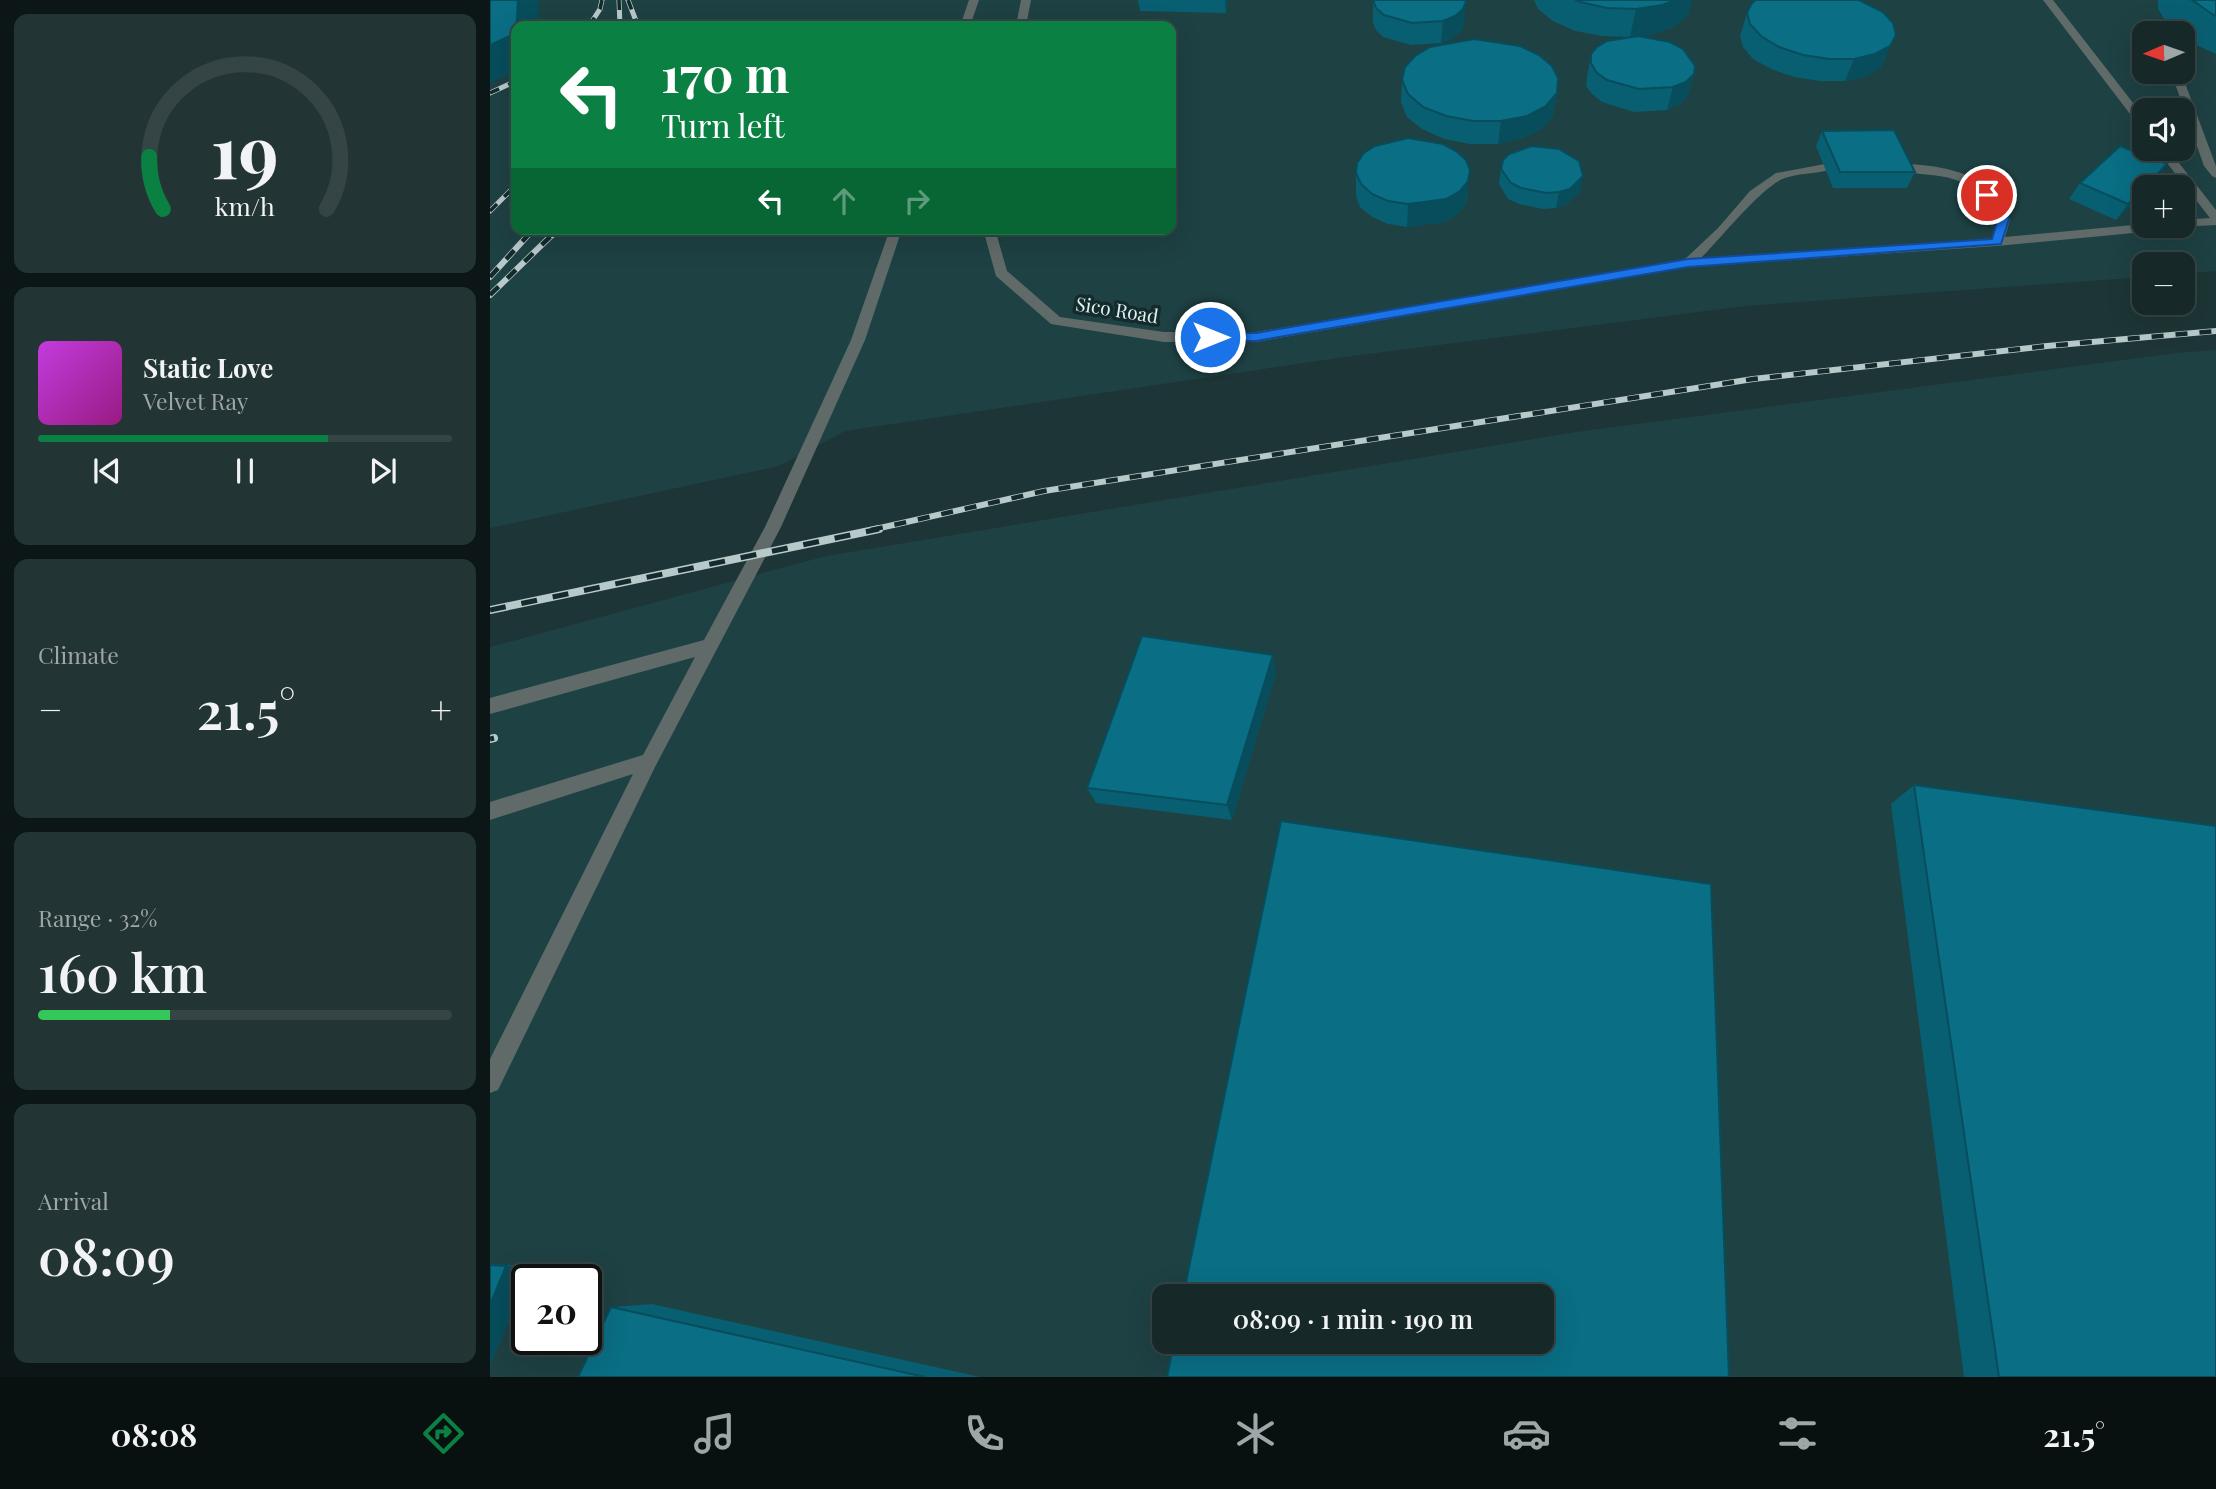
<!DOCTYPE html>
<html lang="en">
<head>
<meta charset="utf-8">
<style>
	:root { --surface:#162828; --page:#233434; --text:#f1f3f6; --muted:#9ea6a8; --line:#354445; --accent:#0b8043 }
	body { margin:0; font-family:"Playfair Display",serif; background:var(--page); color:var(--text); height:100vh; display:flex; flex-direction:column; font-size:26px; white-space:nowrap }
	* { box-sizing:border-box; margin:0 }
	p { font-size:23px; color:var(--muted) }
	.icon { flex:none; width:38px; height:38px; fill:none; stroke:currentColor; stroke-width:2; stroke-linecap:round; stroke-linejoin:round }
	.map { position:relative; flex:1; overflow:hidden }
	.side { display:flex; flex-direction:column; gap:14px; padding:14px; background:#0c1616; width:490px }
	.side>* { flex:none }
	.banner { position:absolute; left:21px; top:21px; width:665px; height:214px; border-radius:14px; box-shadow:0 7px 28px #0002,0 0 0 2px var(--line); background:#0b8043; color:#fff; overflow:hidden }
	.needle { width:46px; rotate:268deg }
	.buttons { position:absolute; left:1642px; top:21px; display:grid; gap:14px }
	.buttons a { display:grid; place-items:center; width:63px; height:63px; border-radius:14px; background:var(--surface); box-shadow:0 7px 28px #0002,0 0 0 2px var(--line); font-size:35px }
	.speed { position:absolute; left:21px; top:1264px; display:flex; gap:14px; font-size:35px; font-weight:700; text-align:center }
	.speed>* { display:grid; place-content:center; width:91px; height:91px; border-radius:50%; background:var(--surface); box-shadow:0 7px 28px #0002,0 0 0 2px var(--line); line-height:1 }
	.speed .limit { border:4px solid #111; border-radius:10px; background:#fff; color:#111 }
	.pin { position:absolute; display:grid; place-items:center; width:60px; height:60px; color:#fff; margin:-30px; border:4px solid #fff; border-radius:50%; box-shadow:0 2px 7px #0007 }
	.me { position:absolute; width:77px; margin:-38px; rotate:90deg; stroke-linejoin:round; filter:drop-shadow(0 0 5px #0008) }
	.turn { display:flex; align-items:center; gap:24px; height:147px; padding:0 35px; font-size:32px }
	.turn .icon { width:91px; height:91px; stroke-width:2.5 }
	.turn b { display:block; font-size:49px; line-height:60px }
	.lanes { display:flex; align-items:center; height:66px; padding:0 35px; background:#0003; justify-content:center; gap:35px; direction:ltr }
	.lanes .off { opacity:.35 }
	.big { font-size:52px; font-weight:600; line-height:1.1 }
	.side .tile { flex:1; display:flex; flex-direction:column; justify-content:center; gap:10px; min-width:0; padding:0 24px; border-radius:14px; background:var(--page) }
	.side .dial { align-items:center; gap:0 }
	.dial svg { height:182px; overflow:visible; fill:none; stroke:var(--line); stroke-width:7; stroke-linecap:round; text-anchor:middle }
	.dial text { fill:var(--text); stroke:none }
	.song { display:flex; align-items:center; gap:21px }
	.cover { width:84px; height:84px; border-radius:10px; background:linear-gradient(135deg,hsl(290 70% 55%),hsl(310 70% 35%)) }
	.played { height:7px; border-radius:4px; background:linear-gradient(90deg,var(--accent) 70%,var(--line) 70%) }
	.keys { display:flex; justify-content:space-around; direction:ltr }
	.heat { display:flex; justify-content:space-between; align-items:center; font-size:38px; direction:ltr }
	.charge { height:10px; border-radius:5px; background:linear-gradient(90deg,#34c759 32%,var(--line) 0) }
	.trip { position:absolute; left:662px; top:1284px; width:402px; height:70px; border-radius:14px; background:var(--surface); box-shadow:0 7px 28px #0002,0 0 0 2px var(--line); font-weight:600; line-height:70px; text-align:center }
	.dock { display:flex; height:112px; justify-content:space-around; align-items:center; background:#091010; color:var(--muted) }
	.dock .icon { width:49px; height:49px }
	.dock .active { color:var(--accent) }
	.dock b { font-size:32px; color:var(--text) }
	main { display:flex; flex:1; min-height:0 }
	.map>svg:first-child { display:block }
	.built { fill:#1e4143; fill-rule:evenodd }
	.lines { fill:none; stroke-linecap:round; stroke-linejoin:round }
	.minor { fill:#606b69; fill-rule:evenodd }
	.rail-far2-casing { stroke:#b8c9c9; stroke-width:5 }
	.rail-far1-casing { stroke:#b8c9c9; stroke-width:6 }
	.rail-casing { stroke:#b8c9c9; stroke-width:8 }
	.rail-far2 { stroke:#132b2c; stroke-width:3.5; stroke-dasharray:10; stroke-linecap:butt }
	.rail-far1 { stroke:#132b2c; stroke-width:4.5; stroke-dasharray:12; stroke-linecap:butt }
	.rail { stroke:#132b2c; stroke-width:5; stroke-dasharray:16; stroke-linecap:butt }
	.wall { fill:#095f72 }
	.shaded-wall { fill:#074d5c }
	.building { fill:#0a6e84; stroke:#074d5c; stroke-width:2 }
	.route { fill:#1a73e8; stroke:#114b97; stroke-width:2 }
	.labels { text-anchor:middle; stroke-width:7; stroke-linejoin:round; paint-order:stroke }
	.far-street-label { font-size:19px; fill:#e1f0f0; stroke:#132b2c }
</style>
</head>
<body>
<main>
<section class="side">
<div class="tile dial"><svg viewBox="0 0 100 80">
<path d="M14 69A42 42 0 1 1 86 69"/>
<path d="M14 69A42 42 0 0 1 8 46" stroke="#0b8043"/>
<text x="50" y="56" font-size="32" font-weight="700">19</text>
<text x="50" y="72" font-size="11">km/h</text>
</svg></div>
<div class="tile">
<div class="song"><i class="cover"></i><div><b>Static Love</b><p>Velvet Ray</p></div></div>
<div class="played"></div>
<div class="keys"><svg class="icon" aria-label="previous" viewBox="0 0 24 24"><path d="M18 5L8 12l10 7zM5 5v14"/></svg><svg class="icon" aria-label="pause" viewBox="0 0 24 24"><path d="M8 5v14M16 5v14"/></svg><svg class="icon" aria-label="next" viewBox="0 0 24 24"><path d="M6 5l10 7-10 7zM19 5v14"/></svg></div>
</div>
<div class="tile"><p>Climate</p>
<div class="heat"><a>−</a><b class="big">21.5°</b><a>+</a></div>
</div>
<div class="tile"><p>Range · 32%</p><b class="big">160 km</b><div class="charge"></div></div>
<div class="tile"><p>Arrival</p><b class="big">08:09</b></div>
</section>
<div class="map">
<svg width="1726" height="1377" viewBox="0 0 1726 1377">
	<rect width="100%" height="100%" fill="#1d3536"/>
	<path class="built" d="M 0,0 L 1726,0 L 1726,271 L 1692,274 L 1692,264 L 1654,264 L 1654,277 L 1255,306 L 855,357 L 355,431 L 289,466 L 0,528 ZM 26,26 L 681,26 L 681,229 L 26,229 ZM 1654,33 L 1692,33 L 1692,72 L 1654,72 ZM 1654,110 L 1692,110 L 1692,149 L 1654,149 ZM 1654,187 L 1692,187 L 1692,226 L 1654,226 Z
		M 1726,350 L 1726,1377 L 0,1377 L 0,647 L 336,556 L 1086,432 L 1686,353 ZM 37,1279 L 96,1279 L 96,1339 L 37,1339 ZM 674,1297 L 1052,1297 L 1052,1342 L 674,1342 Z"/>
	<g class="lines">
		<path class="minor" d="M 479,0 L 489,0 L 480,26 L 470,26 Z
			M 531,0 L 541,0 L 536,26 L 526,26 Z
			M 1553,0 L 1563,0 L 1654,117 L 1654,128 L 1650,127 Z
			M 1683,73 L 1692,75 L 1726,166 L 1726,178 L 1722,176 L 1714,166 L 1682,75 Z
			M 1666,149 L 1678,149 L 1726,210 L 1726,225 L 1688,227 L 1692,226 L 1692,220 L 1720,218 Z
			M 1335,164 L 1339,166 L 1339,170 C 1325,174 1309,173 1295,178 C 1273,185 1230,239 1211,258 L 1502,239 L 1508,220 C 1475,167 1455,180 1403,170 L 1403,166 L 1407,164 C 1438,164 1478,168 1502,192 C 1509,200 1514,211 1520,220 L 1515,237 L 1654,224 L 1680,226 L 1674,230 L 1507,246 L 1198,267 L 766,342 L 674,342 L 561,324 L 506,276 L 493,229 L 505,229 L 517,271 L 570,317 L 674,332 L 766,332 L 1194,260 L 1228,228 L 1260,191 L 1286,173 Z
			M 400,229 L 412,229 L 375,340 L 291,527 L 165,767 L 8,1090 L 0,1093 L 0,1059 L 143,774 L 0,820 L 0,802 L 153,755 L 205,657 L 0,714 L 0,698 L 214,640 L 275,527 L 361,340 Z"/>
		<g class="rail-far2-casing">
			<path id="rail-far2" d="M 129,0 L 130,26
				M 138,0 L 148,26
				M 99,26 L 110,9 L 112,0
				M 0,93 L 26,81
				M 0,211 L 26,185
				M 39,235 L 44,229
				M 63,235 L 67,229"/>
		</g>
		<g class="rail-far1-casing">
			<path id="rail-far1" d="M 0,277 L 40,233
				M 0,295 L 64,233
				M 381,530 L 554,491 L 1263,379 L 1557,346 L 1726,331"/>
		</g>
		<g class="rail-casing">
			<path id="rail" d="M 0,610 L 389,529
				M 0,739 L 4,738"/>
		</g>
		<use href="#rail-far2" class="rail-far2"/>
		<use href="#rail-far1" class="rail-far1"/>
		<use href="#rail" class="rail"/>
	</g>
	<path class="wall" d="M 648,0 L 738,0 L 736,13 L 650,11 Z
		M 883,0 L 974,24 L 971,32 L 963,38 L 951,43 L 921,45 L 893,37 L 886,30 L 883,23 Z
		M 1044,0 L 1202,0 L 1198,15 L 1185,26 L 1165,34 L 1149,36 L 1204,74 L 1197,97 L 1189,105 L 1177,110 L 1144,112 L 1112,102 L 1102,94 L 1096,86 L 1097,77 L 1101,54 L 1138,37 L 1112,36 L 1085,31 L 1063,21 L 1048,9 Z
		M 1668,0 L 1726,0 L 1726,54 L 1702,43 L 1692,36 L 1692,33 L 1689,33 L 1678,25 L 1668,9 Z
		M 1257,13 L 1396,57 L 1390,68 L 1375,77 L 1355,81 L 1330,81 L 1304,77 L 1281,69 L 1263,59 L 1253,47 L 1250,36 Z
		M 912,80 L 1067,93 L 1063,116 L 1053,128 L 1033,138 L 1008,144 L 980,144 L 954,139 L 932,129 L 917,117 L 911,102 Z
		M 1332,131 L 1425,172 L 1417,188 L 1343,188 L 1326,146 Z
		M 1677,164 L 1666,180 L 1654,187 L 1654,192 L 1626,220 L 1579,199 L 1590,183 Z
		M 1011,169 L 1090,192 L 1077,204 L 1066,208 L 1053,209 L 1029,204 L 1018,199 L 1009,184 Z
		M 866,173 L 978,193 L 976,204 L 968,214 L 954,222 L 917,227 L 898,224 L 882,217 L 870,207 L 866,196 Z
		M 786,673 L 742,820 L 606,803 L 597,788 Z
		M 1424,785 L 1726,1377 L 1474,1377 L 1401,804 Z
		M 0,1264 L 41,1266 L 0,1366 Z
		M 162,1304 L 490,1377 L 88,1377 L 121,1307 Z"/>
	<path class="shaded-wall" d="M 28,0 L 49,0 L 48,26 L 26,26 Z
		M 735,0 L 738,0 L 736,13 Z
		M 1186,0 L 1202,0 L 1198,15 L 1185,26 L 1165,34 L 1140,37 L 1146,9 Z
		M 976,2 L 974,24 L 971,32 L 963,38 L 951,43 L 953,21 Z
		M 26,28 L 26,71 L 0,83 L 0,45 Z
		M 1406,35 L 1390,68 L 1375,77 L 1355,81 L 1364,59 Z
		M 1204,74 L 1197,97 L 1189,105 L 1177,110 L 1183,87 Z
		M 1067,93 L 1063,116 L 1053,128 L 1033,138 L 1008,144 L 1011,121 Z
		M 1677,164 L 1666,180 L 1658,187 L 1654,187 Z
		M 980,170 L 976,204 L 968,214 L 954,222 L 917,227 L 918,204 Z
		M 1093,176 L 1090,192 L 1077,204 L 1066,208 L 1069,192 Z
		M 1654,188 L 1654,192 L 1626,220 L 1638,204 Z
		M 783,655 L 786,673 L 742,820 L 737,805 Z
		M 16,1266 L 41,1266 L 0,1366 L 0,1305 Z"/>
	<path class="building" d="M 0,0 L 28,0 L 26,33 L 0,45 Z
		M 883,0 L 975,0 L 976,2 L 973,9 L 965,16 L 953,21 L 922,23 L 894,15 L 886,8 Z
		M 1085,0 L 1186,0 L 1172,5 L 1146,9 L 1117,8 L 1090,2 Z
		M 1266,0 L 1369,0 L 1393,12 L 1403,23 L 1406,35 L 1400,46 L 1385,54 L 1364,59 L 1339,59 L 1313,55 L 1289,47 L 1271,36 L 1260,24 L 1257,13 L 1262,3 Z
		M 1702,0 L 1726,0 L 1726,16 L 1722,14 Z
		M 1148,36 L 1180,42 L 1193,49 L 1205,66 L 1204,74 L 1196,82 L 1183,87 L 1149,89 L 1117,80 L 1106,72 L 1101,63 L 1101,54 L 1107,47 L 1117,41 Z
		M 984,39 L 1030,46 L 1049,55 L 1062,66 L 1068,78 L 1067,93 L 1056,106 L 1037,116 L 1011,121 L 983,121 L 956,116 L 933,107 L 918,94 L 912,80 L 915,67 L 925,56 L 940,47 Z
		M 1404,130 L 1425,172 L 1350,172 L 1332,131 Z
		M 918,138 L 953,144 L 966,151 L 976,160 L 980,170 L 978,181 L 970,191 L 956,199 L 918,204 L 898,201 L 882,194 L 871,184 L 866,173 L 867,163 L 874,153 L 885,146 Z
		M 1042,146 L 1069,149 L 1089,161 L 1093,176 L 1080,189 L 1069,192 L 1056,193 L 1031,188 L 1021,183 L 1011,169 L 1013,160 L 1019,154 Z
		M 1630,146 L 1677,164 L 1638,204 L 1590,183 Z
		M 652,636 L 783,655 L 737,805 L 597,788 Z
		M 1424,785 L 1726,826 L 1726,1377 L 1509,1377 Z
		M 791,821 L 1221,884 L 1239,1377 L 677,1377 L 684,1342 L 1052,1342 L 1052,1297 L 693,1297 Z
		M 0,1265 L 16,1266 L 0,1305 Z
		M 121,1307 L 435,1377 L 88,1377 Z"/>
	<path class="route" d="M 1494,192 L 1501,192 L 1519,219 L 1511,244 L 1198,267 L 766,341 L 720,341 L 714,337 L 720,333 L 766,333 L 1198,259 L 1502,239 L 1508,219 L 1492,195 Z"/>
	<g class="labels">
		<g class="far-street-label">
			<text transform="translate(627 310) rotate(9)" y="7">Sico Road</text>
		</g>
	</g>
</svg>
<div class="buttons">
<a><svg class="needle" viewBox="-14 -14 28 28"><path d="M0-13l5 13h-10z" fill="#e53935"/><path d="M0 13l5-13h-10z" fill="#9ea6a8"/></svg></a>
<a><svg class="icon" aria-label="sound" viewBox="0 0 24 24"><path d="M4 9h4l5-4v14l-5-4H4zM17 9q2 3 0 6"/></svg></a>
<a>+</a>
<a>−</a>
</div>
<div class="speed"><div class="limit">20</div></div>
<div class="pin" style="left:1497px;top:195px;background:#d93025"><svg class="icon" aria-label="arrive" viewBox="0 0 24 24"><path d="M6 21V4h12l-3 4 3 4H6"/></svg></div>
<svg class="me" style="left:720px;top:337px" viewBox="-20 -20 40 40"><circle r="17" fill="#1a73e8" stroke="#fff" stroke-width="3"/><path d="M0-11L8 9 0 5-8 9z" fill="#fff"/></svg>
<div class="trip">08:09 · 1 min · 190 m</div>
<div class="banner">
<div class="turn"><svg class="icon" aria-label="left" viewBox="0 0 24 24"><path d="M17 20v-9H6M10 6l-5 5 5 5"/></svg><div><b>170 m</b>Turn left</div></div>
<div class="lanes"><svg class="icon" aria-label="left" viewBox="0 0 24 24"><path d="M17 20v-9H6M10 6l-5 5 5 5"/></svg><svg class="icon off" aria-label="ahead" viewBox="0 0 24 24"><path d="M12 20V5M6 11l6-6 6 6"/></svg><svg class="icon off" aria-label="right" viewBox="0 0 24 24"><path d="M7 20v-9h11M14 6l5 5-5 5"/></svg></div>
</div>
</div>
</main>
<nav class="dock">
<b>08:08</b>
<svg class="icon active" aria-label="directions" viewBox="0 0 24 24"><path d="M12 3l9 9-9 9-9-9zM9 14v-3h6M13 9l2 2-2 2"/></svg>
<svg class="icon" aria-label="music" viewBox="0 0 24 24"><path d="M9 18V5l10-2v13"/><circle cx="6" cy="18" r="3"/><circle cx="16" cy="16" r="3"/></svg>
<svg class="icon" aria-label="phone" viewBox="0 0 24 24"><path d="M5 4h4l2 5-3 2q2 4 5 5l2-3 5 2v4C11 20 4 13 5 4z"/></svg>
<svg class="icon" aria-label="climate" viewBox="0 0 24 24"><path d="M12 3v18M4 7l16 10M4 17L20 7"/></svg>
<svg class="icon" aria-label="car" viewBox="0 0 24 24"><path d="M5 17H2v-5l4-1 3-4h7l3 4 3 1v5h-3M9 17h6M6 11h13"/><circle cx="7" cy="17" r="2"/><circle cx="17" cy="17" r="2"/></svg>
<svg class="icon" aria-label="filters" viewBox="0 0 24 24"><path d="M4 7h16M4 17h16"/><circle cx="9" cy="7" r="2"/><circle cx="15" cy="17" r="2"/></svg>
<b>21.5°</b>
</nav>
</body>
</html>
